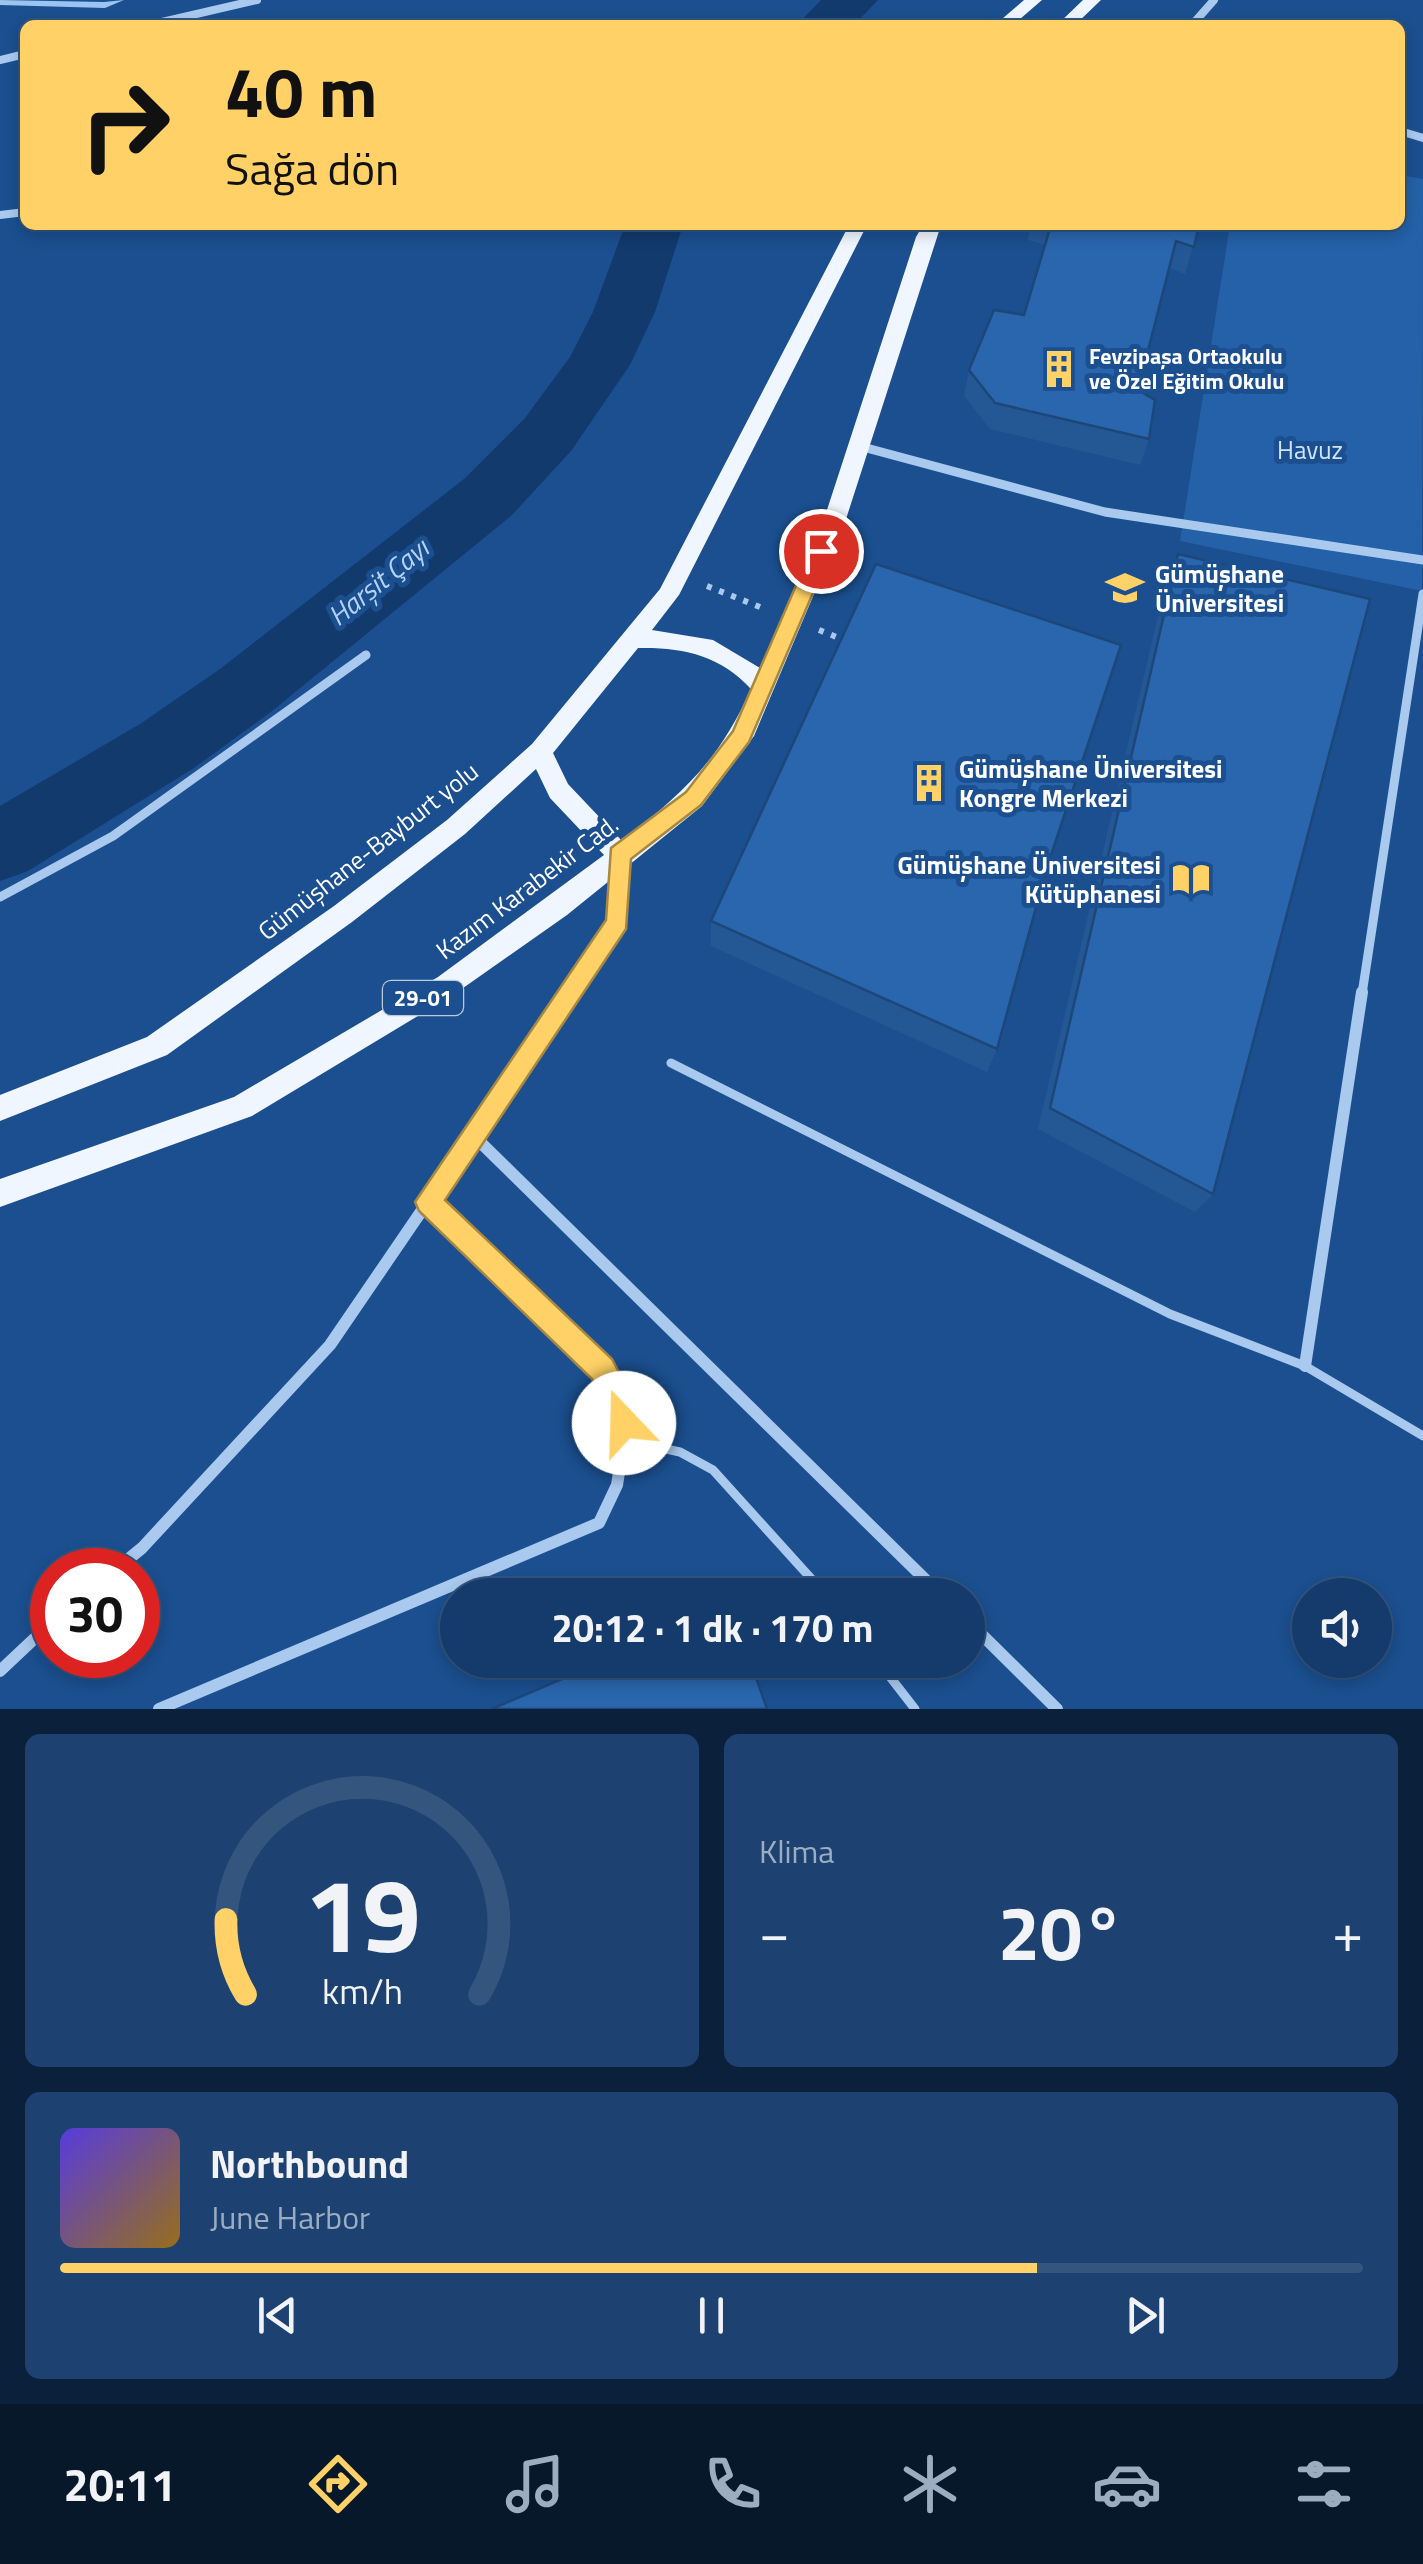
<!DOCTYPE html>
<html lang="tr">
<head>
<meta charset="utf-8">
<style>
	:root { --surface:#143b6b; --page:#1d4271; --text:#f1f3f6; --muted:#9dadc1; --line:#33557e; --accent:#ffd166 }
	body { margin:0; font-family:"Titillium Web",sans-serif; background:var(--page); color:var(--text); height:100vh; display:flex; flex-direction:column; font-size:38px; white-space:nowrap }
	* { box-sizing:border-box; margin:0 }
	p { font-size:32px; color:var(--muted) }
	.icon { flex:none; width:55px; height:55px; fill:none; stroke:currentColor; stroke-width:2; stroke-linecap:round; stroke-linejoin:round }
	.map { position:relative; height:1709px; overflow:hidden }
	.drawer { display:flex; flex-direction:column; gap:25px; padding:25px; background:#0b203b; flex:1 }
	.drawer>* { flex:none }
	.top-card { position:absolute; left:20px; top:20px; width:1385px; height:210px; border-radius:15px; box-shadow:0 5px 15px #0003,0 0 0 2px var(--line); background:#ffd166; color:#111; overflow:hidden }
	.buttons { position:absolute; left:1292px; top:1578px; display:grid; gap:20px }
	.buttons a { display:grid; place-items:center; width:100px; height:100px; border-radius:50%; background:var(--surface); box-shadow:0 5px 15px #0003,0 0 0 2px var(--line); font-size:50px }
	.speed { position:absolute; left:30px; top:1548px; display:flex; gap:20px; font-size:50px; font-weight:700; text-align:center }
	.speed>* { display:grid; place-content:center; width:130px; height:130px; border-radius:50%; background:var(--surface); box-shadow:0 5px 15px #0003,0 0 0 2px var(--line); line-height:1 }
	.speed .limit { border:15px solid #d22; background:#fff; color:#111 }
	.pin { position:absolute; display:grid; place-items:center; width:85px; height:85px; color:#fff; margin:-42px; border:5px solid #fff; border-radius:50%; box-shadow:0 2px 10px #0007 }
	.me { position:absolute; width:110px; margin:-55px; rotate:339deg; stroke-linejoin:round; filter:drop-shadow(0 0 8px #0008) }
	.turn { display:flex; align-items:center; gap:35px; height:210px; padding:0 40px; font-size:45px }
	.turn .icon { width:130px; height:130px; stroke-width:2.5 }
	.turn b { display:block; font-size:70px; line-height:85px }
	.big { font-size:75px; font-weight:700; line-height:1.1 }
	.drawer .widget { flex:1; display:flex; flex-direction:column; justify-content:center; gap:15px; min-width:0; padding:0 35px; border-radius:15px; background:var(--page) }
	.drawer .dial { align-items:center; gap:0 }
	.dial svg { height:260px; overflow:visible; fill:none; stroke:var(--line); stroke-width:7; stroke-linecap:round; text-anchor:middle }
	.dial text { fill:var(--text); stroke:none }
	.song { display:flex; align-items:center; gap:30px }
	.cover { width:120px; height:120px; border-radius:15px; background:linear-gradient(135deg,hsl(250 70% 55%),hsl(40 70% 35%)) }
	.played { height:10px; border-radius:5px; background:linear-gradient(90deg,var(--accent) 75%,var(--line) 75%) }
	.keys { display:flex; justify-content:space-around; direction:ltr }
	.heat { display:flex; justify-content:space-between; align-items:center; font-size:55px; direction:ltr }
	.drawer .tiles { flex:1; display:grid; gap:25px; grid-template-columns:1fr 1fr }
	.widget:last-child { grid-column:span 2 }
	.trip { position:absolute; left:440px; top:1578px; width:545px; height:100px; border-radius:50px; background:var(--surface); box-shadow:0 5px 15px #0003,0 0 0 2px var(--line); font-weight:700; line-height:100px; text-align:center }
	.tabs { display:flex; height:160px; justify-content:space-around; align-items:center; background:#08182b; color:var(--muted) }
	.tabs .icon { width:70px; height:70px }
	.tabs .current { color:var(--accent) }
	.tabs b { font-size:45px; color:var(--text) }
	.map>svg:first-child { display:block }
	.green { fill:#2461a8 }
	.lines { fill:none; stroke-linecap:round; stroke-linejoin:round }
	.stream { fill:#9cc4f0; fill-rule:evenodd }
	.river { fill:#123a6d; fill-rule:evenodd }
	.path { stroke:#a9c9ee; stroke-width:6; stroke-dasharray:5 8; stroke-linecap:butt }
	.service { stroke:#a9c9ee; stroke-width:9 }
	.minor-far2 { stroke:#a9c9ee; stroke-width:8 }
	.minor-far1 { stroke:#a9c9ee; stroke-width:9 }
	.minor { stroke:#a9c9ee; stroke-width:12 }
	.primary { fill:#f0f6ff; fill-rule:evenodd }
	.wall { fill:#245895 }
	.building { fill:#2a66ad; stroke:#1d4779; stroke-width:2.5 }
	.route { fill:#ffd166; stroke:#a68842; stroke-width:2.5 }
	.labels { text-anchor:middle; stroke-width:10; stroke-linejoin:round; paint-order:stroke }
	.far-poi-label { font-size:22px; font-weight:bold; fill:#fff; stroke:#1b4f8f; text-anchor:start }
	.shield { fill:#1b4f8f; stroke:#bbcadd; stroke-width:2.5 }
	.shield-label { font-size:22px; font-weight:bold; fill:#fff }
	.park-label { font-size:25px; fill:#cfe3fa; stroke:#1b4f8f }
	.poi-label { font-size:25px; font-weight:bold; fill:#fff; stroke:#1b4f8f; text-anchor:start }
	.street-label { font-size:25px; fill:#fff; stroke:#1b4f8f }
	.water-label { font-size:28px; font-style:italic; fill:#b5d3f5; stroke:#1b4f8f }
</style>
</head>
<body>
<div class="map">
<svg width="1423" height="1709" viewBox="0 0 1423 1709">
	<rect width="100%" height="100%" fill="#1b4f8f"/>
	<path class="green" d="M 1400,175 L 1423,179 L 1422,591 L 1180,541 L 1230,225 L 1400,225 Z"/>
	<g class="lines">
		<path class="stream" d="M 0,0 L 104,2 L 124,0 L 105,8 L 0,5 Z"/>
		<path class="river" d="M 821,0 L 878,0 L 854,25 L 797,25 Z
			M 625,225 L 683,225 L 655,312 L 630,365 L 571,451 L 512,515 L 272,711 L 194,768 L 28,871 L 0,881 L 0,806 L 140,724 L 220,669 L 464,479 L 525,418 L 570,357 L 593,312 Z"/>
		<path class="path" d="M 707,586 L 765,609
			M 819,630 L 849,642"/>
		<path class="service" d="M 671,1063 L 1170,1314 L 1305,1366 L 1423,1436
			M 624,1440 L 680,1452 L 713,1470 L 826,1595
			M 877,1660 L 915,1709"/>
		<path class="minor-far2" d="M 149,25 L 257,0
			M 1192,25 L 1214,0
			M 0,60 L 25,54
			M 1400,131 L 1423,138
			M 0,215 L 25,212"/>
		<path class="minor-far1" d="M 859,446 L 1105,512 L 1423,560
			M 0,897 L 113,836 L 366,655
			M 569,994 L 618,922 L 619,861
			M 1362,994 L 1423,594"/>
		<path class="minor" d="M 474,1136 L 941,1595
			M 1305,1366 L 1362,992
			M 115,1570 L 142,1548 L 330,1345 L 571,992
			M 968,1621 L 1057,1709
			M 0,1671 L 52,1622
			M 159,1709 L 599,1523 L 617,1485 L 623,1447 L 618,1408 L 602,1369 L 428,1202"/>
		<path class="primary" d="M 1024,0 L 1042,0 L 1013,25 L 995,25 Z
			M 1083,0 L 1101,0 L 1075,25 L 1057,25 Z
			M 849,225 L 867,225 L 679,595 L 652,630 L 713,640 L 760,668 L 825,516 L 916,237 L 923,225 L 941,225 L 847,516 L 754,736 L 702,806 L 567,915 L 456,993 L 252,1116 L 0,1207 L 0,1179 L 234,1097 L 438,977 L 604,855 L 550,798 L 536,769 L 465,834 L 352,922 L 167,1055 L 0,1121 L 0,1095 L 147,1037 L 334,906 L 447,820 L 532,744 L 660,589 ZM 638,648 C 682,647 720,655 751,689 C 719,761 683,793 622,841 L 568,784 L 553,753 Z"/>
	</g>
	<path class="wall" d="M 1031,225 L 1199,225 L 1185,274 L 1169,268 L 1138,390 L 1149,439 L 1140,465 L 990,429 L 964,396 L 969,370 L 1024,315 L 1045,245 L 1028,240 Z
		M 1178,554 L 1213,1194 L 1195,1212 L 1038,1129 L 1165,586 Z
		M 1048,864 L 997,1049 L 987,1072 L 711,946 L 711,921 Z"/>
	<path class="building" d="M 1051,225 L 1199,225 L 1194,247 L 1176,241 L 1138,390 L 1155,400 L 1149,439 L 995,403 L 969,370 L 994,310 L 1024,315 Z
		M 1178,554 L 1370,599 L 1213,1194 L 1050,1108 Z
		M 876,564 L 1121,645 L 1048,864 L 997,1049 L 711,921 Z
		M 606,1660 L 750,1660 L 767,1709 L 492,1709 Z"/>
	<path class="route" d="M 821,543 L 831,551 L 749,742 L 701,805 L 631,859 L 626,929 L 445,1200 L 612,1359 L 630,1394 L 638,1423 L 634,1433 L 624,1437 L 614,1433 L 592,1379 L 419,1211 L 415,1202 L 606,920 L 611,848 L 686,792 L 733,731 L 811,551 Z"/>
	<defs>
		<g id="building-bare" transform="scale(3)"><path d="M-4-6H4V6H1V3H-1V6H-4ZM-2.5-4.3h1.7v1.8h-1.7ZM.8-4.3h1.7v1.8H.8ZM-2.5-1h1.7V.8h-1.7ZM.8-1h1.7V.8H.8Z" fill="#ffd166" stroke="#1b4f8f" stroke-width="2.5" paint-order="stroke"/></g>
		<g id="university-bare" transform="scale(3)"><path d="M0-5L7-2L0 1L-7-2ZM-4 1L0 2.5L4 1V4Q0 6-4 4Z" fill="#ffd166" stroke="#1b4f8f" stroke-width="2.5" paint-order="stroke"/></g>
		<g id="library-bare" transform="scale(3)"><path d="M-6-4Q-3-5.5-.7-3.5V5Q-3 3-6 4ZM6-4Q3-5.5 .7-3.5V5Q3 3 6 4Z" fill="#ffd166" stroke="#1b4f8f" stroke-width="2.5" paint-order="stroke"/></g>
	</defs>
	<g fill-rule="evenodd">
		<use href="#building-bare" x="1059" y="369"/>
		<use href="#university-bare" x="1125" y="588"/>
		<use href="#building-bare" x="929" y="783"/>
		<use href="#library-bare" x="1191" y="879"/>
	</g>
	<g class="labels">
		<g class="far-poi-label">
			<text x="1089" y="364">Fevzipaşa Ortaokulu<tspan x="1089" dy="25">ve Özel Eğitim Okulu</tspan></text>
		</g>
		<rect class="shield" x="383" y="981" width="80" height="34" rx="8"/>
		<g class="shield-label">
			<text x="423" y="1006">29-01</text>
		</g>
		<g class="park-label">
			<text x="1310" y="459">Havuz</text>
		</g>
		<g class="poi-label">
			<text x="1155" y="583">Gümüşhane<tspan x="1155" dy="29">Üniversitesi</tspan></text>
			<text x="959" y="778">Gümüşhane Üniversitesi<tspan x="959" dy="29">Kongre Merkezi</tspan></text>
			<text x="1161" y="874" text-anchor="end">Gümüşhane Üniversitesi<tspan x="1161" dy="29">Kütüphanesi</tspan></text>
		</g>
		<g class="street-label">
			<text transform="translate(368 851) rotate(-38)" y="9">Gümüşhane-Bayburt yolu</text>
			<text transform="translate(527 887) rotate(-37)" y="9">Kazım Karabekir Cad.</text>
		</g>
		<g class="water-label">
			<text transform="translate(378 582) rotate(-39)" y="10">Harşit Çayı</text>
		</g>
	</g>
</svg>
<div class="buttons">
<a><svg class="icon" aria-label="sound" viewBox="0 0 24 24"><path d="M4 9h4l5-4v14l-5-4H4zM17 9q2 3 0 6"/></svg></a>
</div>
<div class="speed"><div class="limit">30</div></div>
<div class="pin" style="left:821px;top:551px;background:#d93025"><svg class="icon" aria-label="arrive" viewBox="0 0 24 24"><path d="M6 21V4h12l-3 4 3 4H6"/></svg></div>
<svg class="me" style="left:624px;top:1423px" viewBox="-20 -20 40 40"><circle r="19" fill="#fff"/><path d="M0-13L10 11 0 6-10 11z" fill="#ffd166"/></svg>
<div class="trip">20:12 · 1 dk · 170 m</div>
<div class="top-card">
<div class="turn"><svg class="icon" aria-label="right" viewBox="0 0 24 24"><path d="M7 20v-9h11M14 6l5 5-5 5"/></svg><div><b>40 m</b>Sağa dön</div></div>
</div>
</div>
<section class="drawer">
<div class="tiles">
<div class="widget dial"><svg viewBox="0 0 100 80">
<path d="M14 69A42 42 0 1 1 86 69"/>
<path d="M14 69A42 42 0 0 1 8 46" stroke="#ffd166"/>
<text x="50" y="56" font-size="32" font-weight="700">19</text>
<text x="50" y="72" font-size="11">km/h</text>
</svg></div>
<div class="widget"><p>Klima</p>
<div class="heat"><a>−</a><b class="big">20°</b><a>+</a></div>
</div>
<div class="widget">
<div class="song"><i class="cover"></i><div><b>Northbound</b><p>June Harbor</p></div></div>
<div class="played"></div>
<div class="keys"><svg class="icon" aria-label="previous" viewBox="0 0 24 24"><path d="M18 5L8 12l10 7zM5 5v14"/></svg><svg class="icon" aria-label="pause" viewBox="0 0 24 24"><path d="M8 5v14M16 5v14"/></svg><svg class="icon" aria-label="next" viewBox="0 0 24 24"><path d="M6 5l10 7-10 7zM19 5v14"/></svg></div>
</div>
</div>
</section>
<nav class="tabs">
<b>20:11</b>
<svg class="icon current" aria-label="directions" viewBox="0 0 24 24"><path d="M12 3l9 9-9 9-9-9zM9 14v-3h6M13 9l2 2-2 2"/></svg>
<svg class="icon" aria-label="music" viewBox="0 0 24 24"><path d="M9 18V5l10-2v13"/><circle cx="6" cy="18" r="3"/><circle cx="16" cy="16" r="3"/></svg>
<svg class="icon" aria-label="phone" viewBox="0 0 24 24"><path d="M5 4h4l2 5-3 2q2 4 5 5l2-3 5 2v4C11 20 4 13 5 4z"/></svg>
<svg class="icon" aria-label="climate" viewBox="0 0 24 24"><path d="M12 3v18M4 7l16 10M4 17L20 7"/></svg>
<svg class="icon" aria-label="car" viewBox="0 0 24 24"><path d="M5 17H2v-5l4-1 3-4h7l3 4 3 1v5h-3M9 17h6M6 11h13"/><circle cx="7" cy="17" r="2"/><circle cx="17" cy="17" r="2"/></svg>
<svg class="icon" aria-label="filters" viewBox="0 0 24 24"><path d="M4 7h16M4 17h16"/><circle cx="9" cy="7" r="2"/><circle cx="15" cy="17" r="2"/></svg>
</nav>
</body>
</html>
